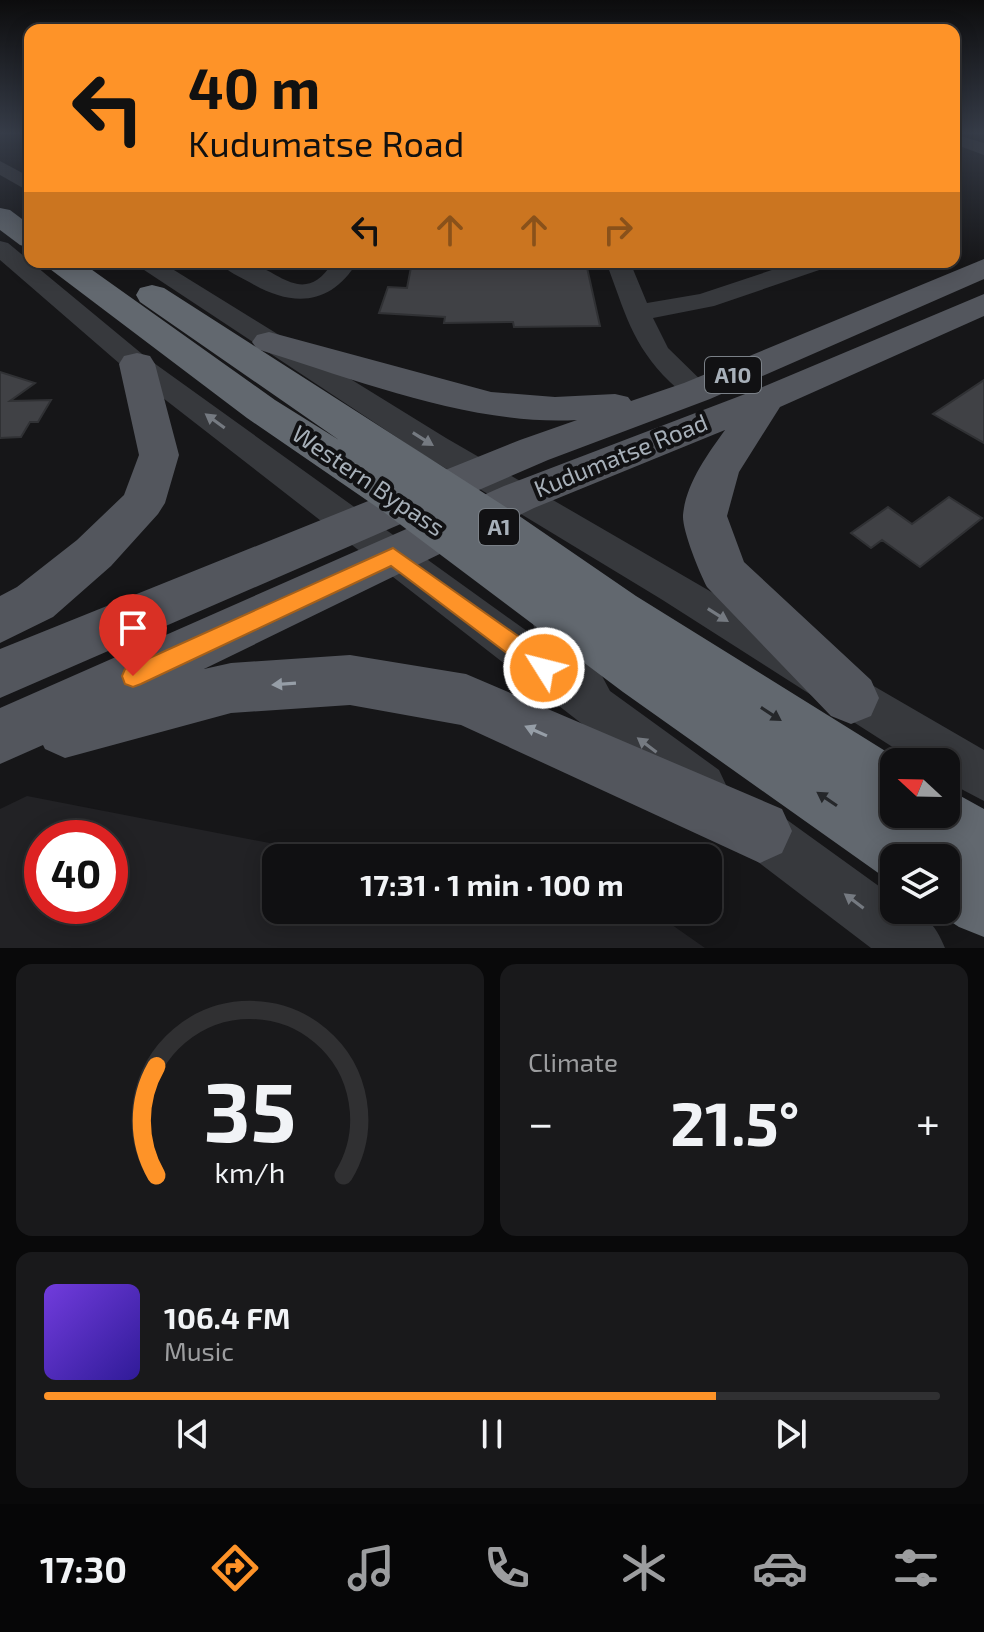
<!DOCTYPE html>
<html lang="en">
<head>
<meta charset="utf-8">
<style>
	:root { --surface:#101012; --page:#19191b; --text:#f1f3f6; --muted:#9c9d9f; --line:#303032; --accent:#fe9328 }
	body { margin:0; font-family:"Exo 2",sans-serif; background:var(--page); color:var(--text); height:100vh; display:flex; flex-direction:column; font-size:30px; white-space:nowrap }
	* { box-sizing:border-box; margin:0 }
	p { font-size:26px; color:var(--muted) }
	.icon { flex:none; width:44px; height:44px; fill:none; stroke:currentColor; stroke-width:2; stroke-linecap:round; stroke-linejoin:round }
	.map { position:relative; height:948px; overflow:hidden }
	.sheet { display:flex; flex-direction:column; gap:16px; padding:16px; background:#09090a; flex:1 }
	.sheet>* { flex:none }
	.banner { position:absolute; left:24px; top:24px; width:936px; height:244px; border-radius:16px; box-shadow:0 4px 20px #0003,0 0 0 2px var(--line); background:#fe9328; color:#111; overflow:hidden }
	.needle { width:52px; rotate:292deg }
	.tools { position:absolute; left:880px; top:748px; display:grid; gap:16px }
	.tools a { display:grid; place-items:center; width:80px; height:80px; border-radius:16px; background:var(--surface); box-shadow:0 4px 20px #0003,0 0 0 2px var(--line); font-size:40px }
	.speed { position:absolute; left:24px; top:820px; display:flex; gap:16px; font-size:40px; font-weight:700; text-align:center }
	.speed>* { display:grid; place-content:center; width:104px; height:104px; border-radius:50%; background:var(--surface); box-shadow:0 4px 20px #0003,0 0 0 2px var(--line); line-height:1 }
	.speed .limit { border:12px solid #d22; background:#fff; color:#111 }
	.pin { position:absolute; display:grid; place-items:center; width:68px; height:68px; color:#fff; margin:-82px -34px; border-radius:50% 50% 50% 0; rotate:-45deg; box-shadow:0 0 8px #0007 }
	.pin .icon { rotate:45deg }
	.me { position:absolute; width:88px; margin:-44px; rotate:306deg; stroke-linejoin:round; filter:drop-shadow(0 0 6px #0008) }
	.turn { display:flex; align-items:center; gap:28px; height:168px; padding:0 32px; font-size:36px }
	.turn .icon { width:104px; height:104px; stroke-width:2.5 }
	.turn b { display:block; font-size:56px; line-height:68px }
	.lanes { display:flex; align-items:center; height:76px; padding:0 32px; background:#0003; justify-content:center; gap:40px; direction:ltr }
	.lanes .off { opacity:.35 }
	.big { font-size:60px; font-weight:700; line-height:1.1 }
	.sheet .tile { flex:1; display:flex; flex-direction:column; justify-content:center; gap:12px; min-width:0; padding:0 28px; border-radius:16px; background:var(--page) }
	.sheet .dial { align-items:center; gap:0 }
	.dial svg { height:208px; overflow:visible; fill:none; stroke:var(--line); stroke-width:7; stroke-linecap:round; text-anchor:middle }
	.dial text { fill:var(--text); stroke:none }
	.song { display:flex; align-items:center; gap:24px }
	.cover { width:96px; height:96px; border-radius:12px; background:linear-gradient(135deg,hsl(260 70% 55%),hsl(250 70% 35%)) }
	.played { height:8px; border-radius:4px; background:linear-gradient(90deg,var(--accent) 75%,var(--line) 75%) }
	.keys { display:flex; justify-content:space-around; direction:ltr }
	.heat { display:flex; justify-content:space-between; align-items:center; font-size:44px; direction:ltr }
	.sheet .tiles { flex:1; display:grid; gap:16px; grid-template-columns:1fr 1fr }
	.tile:last-child { grid-column:span 2 }
	.trip { position:absolute; left:262px; top:844px; width:460px; height:80px; border-radius:16px; background:var(--surface); box-shadow:0 4px 20px #0003,0 0 0 2px var(--line); font-weight:700; line-height:80px; text-align:center }
	.dock { display:flex; height:128px; justify-content:space-around; align-items:center; background:#060607; color:var(--muted) }
	.dock .icon { width:56px; height:56px }
	.dock .on { color:var(--accent) }
	.dock b { font-size:36px; color:var(--text) }
	.map>svg:first-child { display:block }
	.built { fill:#222225; fill-rule:evenodd }
	.building { fill:#404145; stroke:#303134; stroke-width:2 }
	.lines { fill:none; stroke-linecap:round; stroke-linejoin:round }
	.minor { fill:#37393d; fill-rule:evenodd }
	.major { fill:#53565d; fill-rule:evenodd }
	.highway { fill:#62686f; fill-rule:evenodd }
	.oneway { fill:#757a81 }
	.oneway2 { fill:#969ea7 }
	.oneway3 { fill:#25272a }
	.route { fill:#fe9328; stroke:#a5601a; stroke-width:2 }
	.labels { text-anchor:middle; stroke-width:8; stroke-linejoin:round; paint-order:stroke }
	.shield { fill:#111113; stroke:#7a8087; stroke-width:2 }
	.shield-label { font-size:22px; font-weight:bold; fill:#a7b0b9 }
	.street-label { font-size:24px; fill:#a7b0b9; stroke:#111113 }
</style>
</head>
<body>
<div class="map">
<svg width="984" height="948" viewBox="0 0 984 948">
	<rect width="100%" height="100%" fill="#161618"/>
	<path class="built" d="M 27,796 L 346,858 L 276,858 L 276,910 L 614,910 L 665,920 L 705,948 L 0,948 L 0,809 ZM 42,838 L 110,838 L 110,906 L 42,906 Z"/>
	<path class="building" d="M 412,262 L 478,262 L 493,266 L 586,263 L 600,326 L 514,327 L 513,322 L 444,323 L 445,317 L 379,313 L 388,287 L 407,288 Z
		M 0,372 L 35,383 L 10,401 L 51,400 L 38,422 L 30,422 L 21,437 L 0,438 Z
		M 984,380 L 984,443 L 933,414 Z
		M 949,497 L 982,518 L 920,567 L 882,540 L 871,548 L 851,533 L 888,507 L 912,524 Z"/>
	<g class="lines">
		<path class="minor" d="M 954,134 L 984,143 L 984,155 L 954,144 Z
			M 0,161 L 30,177 L 30,192 L 0,175 Z
			M 0,241 L 8,243 L 147,358 L 538,639 L 531,618 L 545,590 L 559,585 L 573,590 L 579,602 L 571,618 L 610,691 L 719,770 L 727,787 L 719,804 L 702,812 L 685,804 L 127,370 L 0,260 Z
			M 132,262 L 161,262 L 446,438 L 984,750 L 984,801 L 946,781 L 946,762 L 916,762 L 661,599 L 422,454 Z
			M 220,262 C 230,262 243,260 252,263 C 282,275 306,305 333,262 L 357,262 C 331,306 292,307 251,283 C 240,277 227,272 220,262 Z
			M 606,262 L 630,262 L 647,303 L 700,294 L 796,262 L 832,262 L 828,267 L 714,306 L 653,318 L 668,348 L 712,391 L 708,398 C 690,402 683,394 670,382 C 631,344 625,311 606,262 Z
			M 747,797 L 765,804 L 894,897 L 894,910 C 923,910 935,923 945,948 L 871,948 L 729,840 L 722,822 L 729,804 Z"/>
		<path class="major" d="M 984,259 L 984,279 L 710,399 L 548,460 L 0,698 L 0,649 L 520,440 L 577,420 C 473,426 356,380 257,349 L 252,342 L 257,335 L 269,332 L 491,392 L 555,397 L 615,394 L 628,397 L 631,401 L 684,383 Z
			M 984,294 L 984,316 L 780,407 L 739,472 L 727,516 L 744,562 L 871,680 L 879,698 L 871,716 L 851,724 L 831,716 L 707,587 C 699,572 682,530 683,515 C 686,483 708,454 725,430 L 534,508 L 204,669 L 231,663 L 350,655 L 466,674 L 782,809 L 792,831 L 782,853 L 760,863 L 461,725 L 350,705 L 231,713 L 65,758 L 45,749 L 43,745 L 0,764 L 0,708 L 504,486 L 753,391 Z
			M 137,353 L 150,356 L 155,364 L 179,455 L 165,503 L 158,514 L 111,566 L 53,617 L 0,643 L 0,596 L 17,587 L 77,540 L 124,495 L 139,455 L 119,364 L 124,356 Z"/>
		<path class="highway" d="M 0,208 L 10,210 L 30,225 L 30,248 L 20,245 L 0,230 Z
			M 46,262 L 81,262 L 275,400 L 339,440 L 140,302 L 136,295 L 140,288 L 152,285 L 164,288 L 512,511 L 636,596 L 903,762 L 894,762 L 894,814 L 946,814 L 946,788 L 984,809 L 984,937 L 959,927 L 933,910 L 946,910 L 946,858 L 894,858 L 894,883 L 891,882 L 623,692 L 381,510 L 247,418 L 50,269 Z"/>
	</g>
	<defs><path id="oneway-solid" d="M-6-.8H1V-3.2L6.5 0L1 3.2V.8H-6Z" transform="scale(2)"/></defs>
	<g class="oneway">
		<use href="#oneway-solid" transform="translate(215 421) rotate(-144)"/>
		<use href="#oneway-solid" transform="translate(423 439) rotate(32)"/>
		<use href="#oneway-solid" transform="translate(718 615) rotate(32)"/>
		<use href="#oneway-solid" transform="translate(647 745) rotate(-143)"/>
		<use href="#oneway-solid" transform="translate(854 901) rotate(-143)"/>
	</g>
	<g class="oneway2">
		<use href="#oneway-solid" transform="translate(284 684) rotate(176)"/>
		<use href="#oneway-solid" transform="translate(536 731) rotate(-156)"/>
	</g>
	<g class="oneway3">
		<use href="#oneway-solid" transform="translate(771 714) rotate(33)"/>
		<use href="#oneway-solid" transform="translate(827 799) rotate(-146)"/>
	</g>
	<linearGradient id="sky" x2="0" y2="1"><stop stop-color="#0c0c0d"/><stop offset="0.5" stop-color="#363c48"/><stop offset="1" stop-color="#363c48" stop-opacity="0"/></linearGradient>
	<rect width="984" height="266" fill="url(#sky)"/>
	<path class="route" d="M 393,548 L 552,660 L 556,668 L 552,675 L 544,678 L 536,675 L 391,566 L 141,684 L 133,687 L 125,684 L 122,676 L 125,669 Z"/>
	<g class="labels">
		<g class="shield">
			<rect x="705" y="357" width="56" height="36" rx="6"/>
			<rect x="479" y="509" width="40" height="36" rx="6"/>
		</g>
		<g class="shield-label">
			<text x="733" y="383">A10</text>
			<text x="499" y="535">A1</text>
		</g>
		<g class="street-label">
			<text transform="translate(621 456) rotate(-22)" y="8">Kudumatse Road</text>
			<text transform="translate(368 481) rotate(34)" y="8">Western Bypass</text>
		</g>
	</g>
</svg>
<div class="tools">
<a><svg class="needle" viewBox="-14 -14 28 28"><path d="M0-13l5 13h-10z" fill="#e53935"/><path d="M0 13l5-13h-10z" fill="#9c9d9f"/></svg></a>
<a><svg class="icon" aria-label="layers" viewBox="0 0 24 24"><path d="M12 4l9 5-9 5-9-5zM3 14l9 5 9-5"/></svg></a>
</div>
<div class="speed"><div class="limit">40</div></div>
<div class="pin" style="left:133px;top:676px;background:#d93025"><svg class="icon" aria-label="arrive" viewBox="0 0 24 24"><path d="M6 21V4h12l-3 4 3 4H6"/></svg></div>
<svg class="me" style="left:544px;top:668px" viewBox="-20 -20 40 40"><circle r="17" fill="#fe9328" stroke="#fff" stroke-width="3"/><path d="M0-11L8 9 0 5-8 9z" fill="#fff"/></svg>
<div class="trip">17:31 · 1 min · 100 m</div>
<div class="banner">
<div class="turn"><svg class="icon" aria-label="left" viewBox="0 0 24 24"><path d="M17 20v-9H6M10 6l-5 5 5 5"/></svg><div><b>40 m</b>Kudumatse Road</div></div>
<div class="lanes"><svg class="icon" aria-label="left" viewBox="0 0 24 24"><path d="M17 20v-9H6M10 6l-5 5 5 5"/></svg><svg class="icon off" aria-label="ahead" viewBox="0 0 24 24"><path d="M12 20V5M6 11l6-6 6 6"/></svg><svg class="icon off" aria-label="ahead" viewBox="0 0 24 24"><path d="M12 20V5M6 11l6-6 6 6"/></svg><svg class="icon off" aria-label="right" viewBox="0 0 24 24"><path d="M7 20v-9h11M14 6l5 5-5 5"/></svg></div>
</div>
</div>
<section class="sheet">
<div class="tiles">
<div class="tile dial"><svg viewBox="0 0 100 80">
<path d="M14 69A42 42 0 1 1 86 69"/>
<path d="M14 69A42 42 0 0 1 14 27" stroke="#fe9328"/>
<text x="50" y="56" font-size="32" font-weight="700">35</text>
<text x="50" y="72" font-size="11">km/h</text>
</svg></div>
<div class="tile"><p>Climate</p>
<div class="heat"><a>−</a><b class="big">21.5°</b><a>+</a></div>
</div>
<div class="tile">
<div class="song"><i class="cover"></i><div><b>106.4 FM</b><p>Music</p></div></div>
<div class="played"></div>
<div class="keys"><svg class="icon" aria-label="previous" viewBox="0 0 24 24"><path d="M18 5L8 12l10 7zM5 5v14"/></svg><svg class="icon" aria-label="pause" viewBox="0 0 24 24"><path d="M8 5v14M16 5v14"/></svg><svg class="icon" aria-label="next" viewBox="0 0 24 24"><path d="M6 5l10 7-10 7zM19 5v14"/></svg></div>
</div>
</div>
</section>
<nav class="dock">
<b>17:30</b>
<svg class="icon on" aria-label="directions" viewBox="0 0 24 24"><path d="M12 3l9 9-9 9-9-9zM9 14v-3h6M13 9l2 2-2 2"/></svg>
<svg class="icon" aria-label="music" viewBox="0 0 24 24"><path d="M9 18V5l10-2v13"/><circle cx="6" cy="18" r="3"/><circle cx="16" cy="16" r="3"/></svg>
<svg class="icon" aria-label="phone" viewBox="0 0 24 24"><path d="M5 4h4l2 5-3 2q2 4 5 5l2-3 5 2v4C11 20 4 13 5 4z"/></svg>
<svg class="icon" aria-label="climate" viewBox="0 0 24 24"><path d="M12 3v18M4 7l16 10M4 17L20 7"/></svg>
<svg class="icon" aria-label="car" viewBox="0 0 24 24"><path d="M5 17H2v-5l4-1 3-4h7l3 4 3 1v5h-3M9 17h6M6 11h13"/><circle cx="7" cy="17" r="2"/><circle cx="17" cy="17" r="2"/></svg>
<svg class="icon" aria-label="filters" viewBox="0 0 24 24"><path d="M4 7h16M4 17h16"/><circle cx="9" cy="7" r="2"/><circle cx="15" cy="17" r="2"/></svg>
</nav>
</body>
</html>
